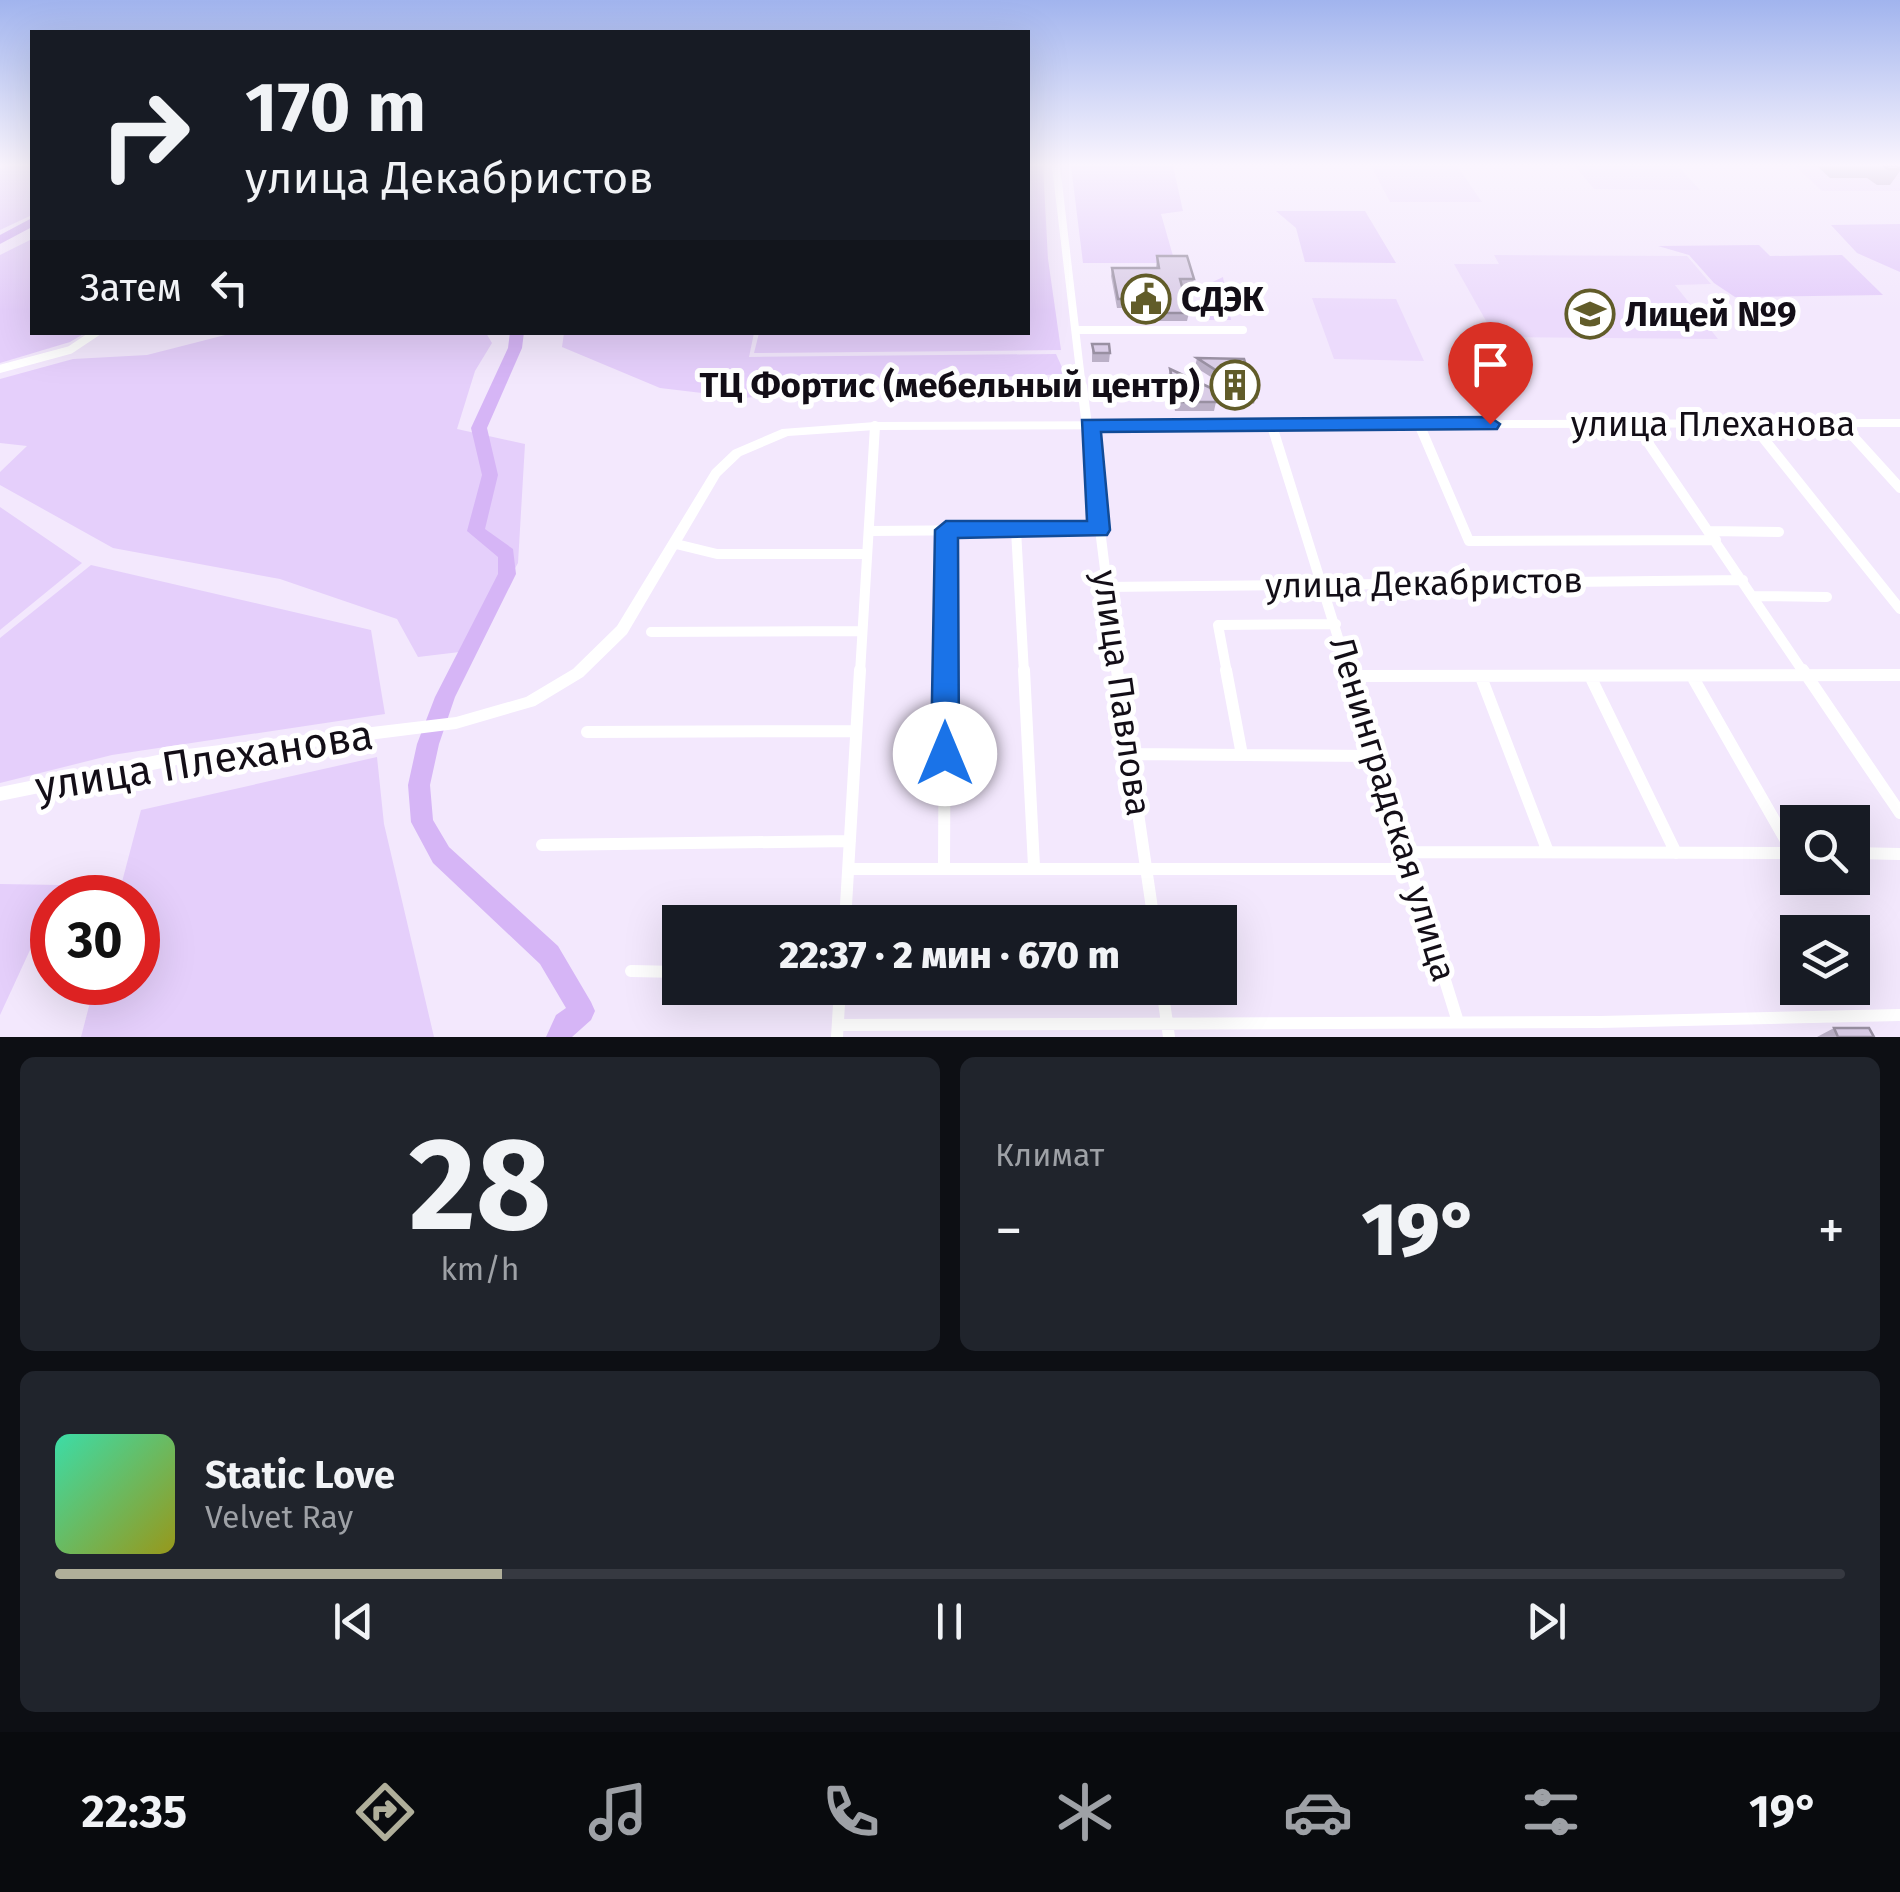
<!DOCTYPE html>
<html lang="ru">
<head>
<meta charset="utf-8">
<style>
	:root { --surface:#171b24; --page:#20242c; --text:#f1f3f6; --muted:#9ea1a6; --line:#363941; --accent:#b0af9a }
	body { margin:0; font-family:"Fira Sans",sans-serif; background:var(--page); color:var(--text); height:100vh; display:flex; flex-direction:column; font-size:38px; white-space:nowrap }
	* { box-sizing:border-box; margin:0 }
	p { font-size:32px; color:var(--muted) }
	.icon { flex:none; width:55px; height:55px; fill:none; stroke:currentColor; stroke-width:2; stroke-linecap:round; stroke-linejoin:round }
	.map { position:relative; height:1037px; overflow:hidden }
	.drawer { display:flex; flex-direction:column; gap:20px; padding:20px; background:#0d0f14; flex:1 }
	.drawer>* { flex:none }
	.guide { position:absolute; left:30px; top:30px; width:1000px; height:305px; border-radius:0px; box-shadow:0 10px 40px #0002; background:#171b24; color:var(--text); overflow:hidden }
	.tools { position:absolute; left:1780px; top:805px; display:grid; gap:20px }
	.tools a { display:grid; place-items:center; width:90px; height:90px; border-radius:0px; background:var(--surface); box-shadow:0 10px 40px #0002; font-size:50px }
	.speed { position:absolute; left:30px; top:875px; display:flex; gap:20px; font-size:50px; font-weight:700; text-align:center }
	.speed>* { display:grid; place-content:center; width:130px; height:130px; border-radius:50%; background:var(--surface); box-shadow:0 10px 40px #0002; line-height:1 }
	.speed .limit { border:15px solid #d22; background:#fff; color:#111 }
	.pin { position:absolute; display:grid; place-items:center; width:85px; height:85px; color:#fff; margin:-102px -42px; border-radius:50% 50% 50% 0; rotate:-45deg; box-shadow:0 0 10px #0007 }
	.pin .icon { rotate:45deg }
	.me { position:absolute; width:110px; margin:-55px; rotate:0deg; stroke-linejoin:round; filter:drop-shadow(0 0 8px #0008) }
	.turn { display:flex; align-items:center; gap:35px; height:210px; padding:0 50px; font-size:45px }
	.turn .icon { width:130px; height:130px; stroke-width:2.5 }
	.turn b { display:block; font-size:70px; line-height:85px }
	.then { display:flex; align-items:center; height:95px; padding:0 50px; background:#0003; gap:20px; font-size:38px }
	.big { font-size:75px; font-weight:800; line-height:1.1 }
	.drawer .widget { flex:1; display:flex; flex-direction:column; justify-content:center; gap:15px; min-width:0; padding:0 35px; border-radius:15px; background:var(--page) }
	.drawer .dial { align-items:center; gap:0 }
	.dial b { font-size:130px; line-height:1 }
	.song { display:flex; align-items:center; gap:30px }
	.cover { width:120px; height:120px; border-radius:15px; background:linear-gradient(135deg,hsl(160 70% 55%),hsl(60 70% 35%)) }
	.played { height:10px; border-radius:5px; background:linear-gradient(90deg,var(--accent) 25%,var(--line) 25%) }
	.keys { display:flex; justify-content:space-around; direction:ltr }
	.heat { display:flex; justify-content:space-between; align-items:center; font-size:55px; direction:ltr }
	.drawer .tiles { flex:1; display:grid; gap:20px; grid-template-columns:1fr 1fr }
	.widget:last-child { grid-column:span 2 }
	.trip { position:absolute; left:662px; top:905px; width:575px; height:100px; border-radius:0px; background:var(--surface); box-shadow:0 10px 40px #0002; font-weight:800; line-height:100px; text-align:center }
	.dock { display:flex; height:160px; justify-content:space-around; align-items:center; background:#090b0e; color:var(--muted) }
	.dock .icon { width:70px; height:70px }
	.dock .selected { color:var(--accent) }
	.dock b { font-size:45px; color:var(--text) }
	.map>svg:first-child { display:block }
	.built { fill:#ecdbfc }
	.green { fill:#e5cffb }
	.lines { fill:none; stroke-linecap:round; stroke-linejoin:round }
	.river { fill:#d6b5f6; fill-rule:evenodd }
	.minor-far2 { stroke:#fff; stroke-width:8 }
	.minor-far1 { stroke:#fff; stroke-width:10 }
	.minor { stroke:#fff; stroke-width:12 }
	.major { fill:#fff; fill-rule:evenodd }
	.wall { fill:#bbb0c7 }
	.building { fill:#dacde7; stroke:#9990a2; stroke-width:2.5 }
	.route { fill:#1a73e8; stroke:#114b97; stroke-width:2.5 }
	.labels { text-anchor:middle; stroke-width:10; stroke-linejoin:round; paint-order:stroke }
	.poi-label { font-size:35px; font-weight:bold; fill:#130e17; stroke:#fff; text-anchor:start }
	.street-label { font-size:35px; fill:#130e17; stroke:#fff }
	.near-street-label { font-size:42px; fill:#130e17; stroke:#fff }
</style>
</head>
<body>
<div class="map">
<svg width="1900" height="1037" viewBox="0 0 1900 1037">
	<rect width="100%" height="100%" fill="#f3e8fd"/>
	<path class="built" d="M 1371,166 L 1457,166 L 1482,202 L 1390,202 Z
		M 1575,166 L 1678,166 L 1700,190 L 1594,189 Z
		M 1795,166 L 1900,166 L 1900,191 L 1822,191 Z
		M 1494,255 L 1687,256 L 1711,284 L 1675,285 L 1718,339 L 1495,337 L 1454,264 L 1499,264 Z
		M 1312,298 L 1396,299 L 1424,361 L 1334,359 Z"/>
	<path class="green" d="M 11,166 L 32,166 L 32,215 L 0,230 L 0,169 Z
		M 1028,166 L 1043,166 L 1048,259 L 1061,350 L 754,353 L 759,333 L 1028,332 Z
		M 1071,166 L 1173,166 L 1183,211 L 1161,214 L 1175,263 L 1083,263 Z
		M 1276,211 L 1365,211 L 1396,263 L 1305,262 L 1296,228 Z
		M 1900,224 L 1900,272 L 1857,253 L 1831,225 Z
		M 32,239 L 32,332 L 85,333 L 70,342 L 0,363 L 0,255 Z
		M 1759,245 L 1770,256 L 1842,255 L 1883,295 L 1735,297 L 1714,283 L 1689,255 L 1658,246 Z
		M 1223,277 L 1231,320 L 1206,320 L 1198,289 Z
		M 237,332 L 486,333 L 492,343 L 475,371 L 457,429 L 525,444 L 518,563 L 468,651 L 418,657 L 397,619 L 280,579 L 113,548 L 0,485 L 0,472 L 27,446 L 0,443 L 0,379 L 73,359 L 147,355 Z
		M 564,333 L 754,333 L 749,357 L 1056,354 L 1065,374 L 905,381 L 744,398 L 660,388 L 562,347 Z
		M 0,507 L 82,563 L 0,630 Z
		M 91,565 L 371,630 L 385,714 L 112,755 L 0,783 L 0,638 Z
		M 377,757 L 384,824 L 434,1037 L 81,1037 L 95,983 L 138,982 L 138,898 L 118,897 L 141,810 Z
		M 0,884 L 60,885 L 0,1015 Z"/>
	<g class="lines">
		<path class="river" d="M 32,218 L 32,227 L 0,244 L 0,235 Z
			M 510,332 L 524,332 L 522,348 L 487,428 L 498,475 L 485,529 L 513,549 L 516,574 L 455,697 L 439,744 L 430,785 L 433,820 L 449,847 L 558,946 L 591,1002 L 595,1011 L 591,1020 L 572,1037 L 546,1037 L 556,1015 L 566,1008 L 540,964 L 433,863 L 411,822 L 408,785 L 417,744 L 435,697 L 498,574 L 498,557 L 467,531 L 482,475 L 471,428 L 508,348 Z"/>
		<path class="minor-far2" d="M 1056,166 L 1082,388
			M 1076,330 L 1243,330
			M 0,369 L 70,350 L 97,332"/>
		<path class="minor-far1" d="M 1082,386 L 1118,673
			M 1419,424 L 1469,541 L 1716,540
			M 1752,424 L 1900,609
			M 1842,424 L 1900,488
			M 1636,425 L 1804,673
			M 1272,426 L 1349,673
			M 1016,530 L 1024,673
			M 871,531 L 1099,529
			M 1709,531 L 1779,532
			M 676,544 L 717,554 L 867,554
			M 1105,587 L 1743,580
			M 1753,596 L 1827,597
			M 651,632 L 862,631
			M 860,673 L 875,426
			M 945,673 L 946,530
			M 1227,673 L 1218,625 L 1336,624"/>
		<path class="minor" d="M 1024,670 L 1034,866
			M 1117,670 L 1154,922
			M 1226,670 L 1242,755
			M 1348,670 L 1458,1022
			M 1803,670 L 1900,813
			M 1352,676 L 1900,675
			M 1590,676 L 1676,853
			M 1692,676 L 1793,853
			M 1481,677 L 1548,852
			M 587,732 L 856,731
			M 1132,754 L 1376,756
			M 542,845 L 850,841
			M 1407,852 L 1798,853
			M 1852,853 L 1900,854
			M 944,866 L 945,670
			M 849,869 L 1413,869
			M 845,922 L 860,670
			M 631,971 L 680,972
			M 1162,988 L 1169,1037
			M 838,1025 L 1600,1022 L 1900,1015
			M 837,1037 L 840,988"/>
		<path class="major" d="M 1900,419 L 1900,427 L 875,430 L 788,436 L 741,456 L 720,476 L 627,634 L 583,677 L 535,706 L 456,729 L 187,763 L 0,801 L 0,787 L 187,749 L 456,717 L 526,697 L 573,669 L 617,626 L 712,470 L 733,450 L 782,429 L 875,422 Z"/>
	</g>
	<path class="wall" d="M 1817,166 L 1898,166 L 1900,168 L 1900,171 L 1890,185 L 1877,185 L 1867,178 L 1830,178 Z
		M 1157,256 L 1194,279 L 1192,287 L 1182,287 L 1189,313 L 1187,321 L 1157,321 L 1154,308 L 1117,308 L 1111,276 L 1112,268 L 1156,268 Z
		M 1092,344 L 1110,353 L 1109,362 L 1092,362 Z
		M 1197,358 L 1256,396 L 1254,404 L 1195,367 Z
		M 1170,369 L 1216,402 L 1214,411 L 1175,411 L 1168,377 Z
		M 1834,1028 L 1874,1037 L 1817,1037 Z"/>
	<path class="building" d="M 1884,166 L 1898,166 L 1900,169 L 1888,169 Z
		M 1157,256 L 1187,256 L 1194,279 L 1180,279 L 1189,313 L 1158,313 L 1155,299 L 1118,299 L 1112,268 L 1159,268 Z
		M 1092,344 L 1109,344 L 1110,353 L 1094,353 Z
		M 1197,358 L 1244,359 L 1256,396 Z
		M 1170,369 L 1213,389 L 1216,402 L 1177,402 Z
		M 1834,1028 L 1869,1028 L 1874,1037 L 1838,1037 Z"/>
	<linearGradient id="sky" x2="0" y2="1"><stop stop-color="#a1b4ee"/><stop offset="0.53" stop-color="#faf5fe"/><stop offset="1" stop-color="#faf5fe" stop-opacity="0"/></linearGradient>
	<rect width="1900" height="311" fill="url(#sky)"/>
	<path class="route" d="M 1490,417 L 1500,424 L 1497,429 L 1101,432 L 1110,530 L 1107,535 L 958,538 L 959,754 L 954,763 L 945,766 L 935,763 L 931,754 L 935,530 L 946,521 L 1087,521 L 1082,420 Z"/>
	<defs>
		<g id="civic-ring" transform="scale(2.5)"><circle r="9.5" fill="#fff" stroke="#615c29" stroke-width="1.5"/><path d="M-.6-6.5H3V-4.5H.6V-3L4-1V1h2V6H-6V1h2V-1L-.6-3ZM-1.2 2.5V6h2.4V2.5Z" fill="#615c29"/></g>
		<g id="school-ring" transform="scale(2.5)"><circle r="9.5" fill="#fff" stroke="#615c29" stroke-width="1.5"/><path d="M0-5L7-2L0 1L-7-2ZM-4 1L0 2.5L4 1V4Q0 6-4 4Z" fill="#615c29"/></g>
		<g id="building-ring" transform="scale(2.5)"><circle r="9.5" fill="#fff" stroke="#615c29" stroke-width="1.5"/><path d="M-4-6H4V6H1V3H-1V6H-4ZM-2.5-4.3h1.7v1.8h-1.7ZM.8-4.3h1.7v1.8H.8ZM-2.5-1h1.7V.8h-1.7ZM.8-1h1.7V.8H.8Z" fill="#615c29"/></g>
	</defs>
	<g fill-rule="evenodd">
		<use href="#civic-ring" x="1146" y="299"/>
		<use href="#school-ring" x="1590" y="314"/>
		<use href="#building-ring" x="1235" y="385"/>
	</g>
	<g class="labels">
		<g class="poi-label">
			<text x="1181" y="311">СДЭК</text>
			<text x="1625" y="326">Лицей №9</text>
			<text x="1200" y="397" text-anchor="end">ТЦ Фортис (мебельный центр)</text>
		</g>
		<g class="street-label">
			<text x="1713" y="436">улица Плеханова</text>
			<text transform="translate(1424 583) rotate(-1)" y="12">улица Декабристов</text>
			<text transform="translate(1122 693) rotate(82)" y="12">улица Павлова</text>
			<text transform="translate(1393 809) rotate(73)" y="12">Ленинградская улица</text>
		</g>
		<g class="near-street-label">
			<text transform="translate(204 760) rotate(-9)" y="15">улица Плеханова</text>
		</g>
	</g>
</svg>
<div class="tools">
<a><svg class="icon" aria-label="search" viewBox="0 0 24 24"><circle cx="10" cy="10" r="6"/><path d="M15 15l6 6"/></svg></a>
<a><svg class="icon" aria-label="layers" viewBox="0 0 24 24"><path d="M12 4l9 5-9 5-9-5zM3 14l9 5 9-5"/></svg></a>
</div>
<div class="speed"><div class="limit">30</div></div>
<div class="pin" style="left:1490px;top:424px;background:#d93025"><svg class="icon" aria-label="arrive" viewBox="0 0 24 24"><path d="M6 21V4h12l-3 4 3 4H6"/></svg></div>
<svg class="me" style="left:945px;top:754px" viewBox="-20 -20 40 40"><circle r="19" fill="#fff"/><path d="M0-13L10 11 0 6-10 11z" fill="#1a73e8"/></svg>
<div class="trip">22:37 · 2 мин · 670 m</div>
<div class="guide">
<div class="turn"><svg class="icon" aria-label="right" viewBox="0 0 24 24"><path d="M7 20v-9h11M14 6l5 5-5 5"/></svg><div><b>170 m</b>улица Декабристов</div></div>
<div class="then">Затем<svg class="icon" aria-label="left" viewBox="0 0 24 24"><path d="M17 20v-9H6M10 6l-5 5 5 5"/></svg></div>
</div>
</div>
<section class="drawer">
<div class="tiles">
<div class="widget dial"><b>28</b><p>km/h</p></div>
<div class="widget"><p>Климат</p>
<div class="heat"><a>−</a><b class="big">19°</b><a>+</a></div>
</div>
<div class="widget">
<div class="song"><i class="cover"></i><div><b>Static Love</b><p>Velvet Ray</p></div></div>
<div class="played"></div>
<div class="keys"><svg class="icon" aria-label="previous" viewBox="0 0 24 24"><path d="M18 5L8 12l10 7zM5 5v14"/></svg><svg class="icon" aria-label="pause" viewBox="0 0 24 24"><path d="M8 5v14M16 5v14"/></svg><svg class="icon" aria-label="next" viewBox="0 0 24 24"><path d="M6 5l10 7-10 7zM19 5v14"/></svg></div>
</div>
</div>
</section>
<nav class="dock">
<b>22:35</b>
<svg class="icon selected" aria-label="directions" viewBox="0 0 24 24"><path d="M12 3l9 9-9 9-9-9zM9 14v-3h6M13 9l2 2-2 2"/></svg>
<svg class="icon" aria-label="music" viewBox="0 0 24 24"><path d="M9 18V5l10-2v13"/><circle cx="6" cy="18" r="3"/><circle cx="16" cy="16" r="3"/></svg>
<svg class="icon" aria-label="phone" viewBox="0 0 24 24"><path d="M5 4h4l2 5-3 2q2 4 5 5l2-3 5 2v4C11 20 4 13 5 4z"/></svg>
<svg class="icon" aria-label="climate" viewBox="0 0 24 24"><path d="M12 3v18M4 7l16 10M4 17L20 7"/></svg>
<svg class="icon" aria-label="car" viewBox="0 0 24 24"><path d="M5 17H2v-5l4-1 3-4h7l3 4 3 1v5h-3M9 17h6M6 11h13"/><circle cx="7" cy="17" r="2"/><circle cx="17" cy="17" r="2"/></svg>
<svg class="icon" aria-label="filters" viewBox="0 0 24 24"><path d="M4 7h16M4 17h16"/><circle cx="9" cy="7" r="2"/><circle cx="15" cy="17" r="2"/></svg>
<b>19°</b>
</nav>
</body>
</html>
